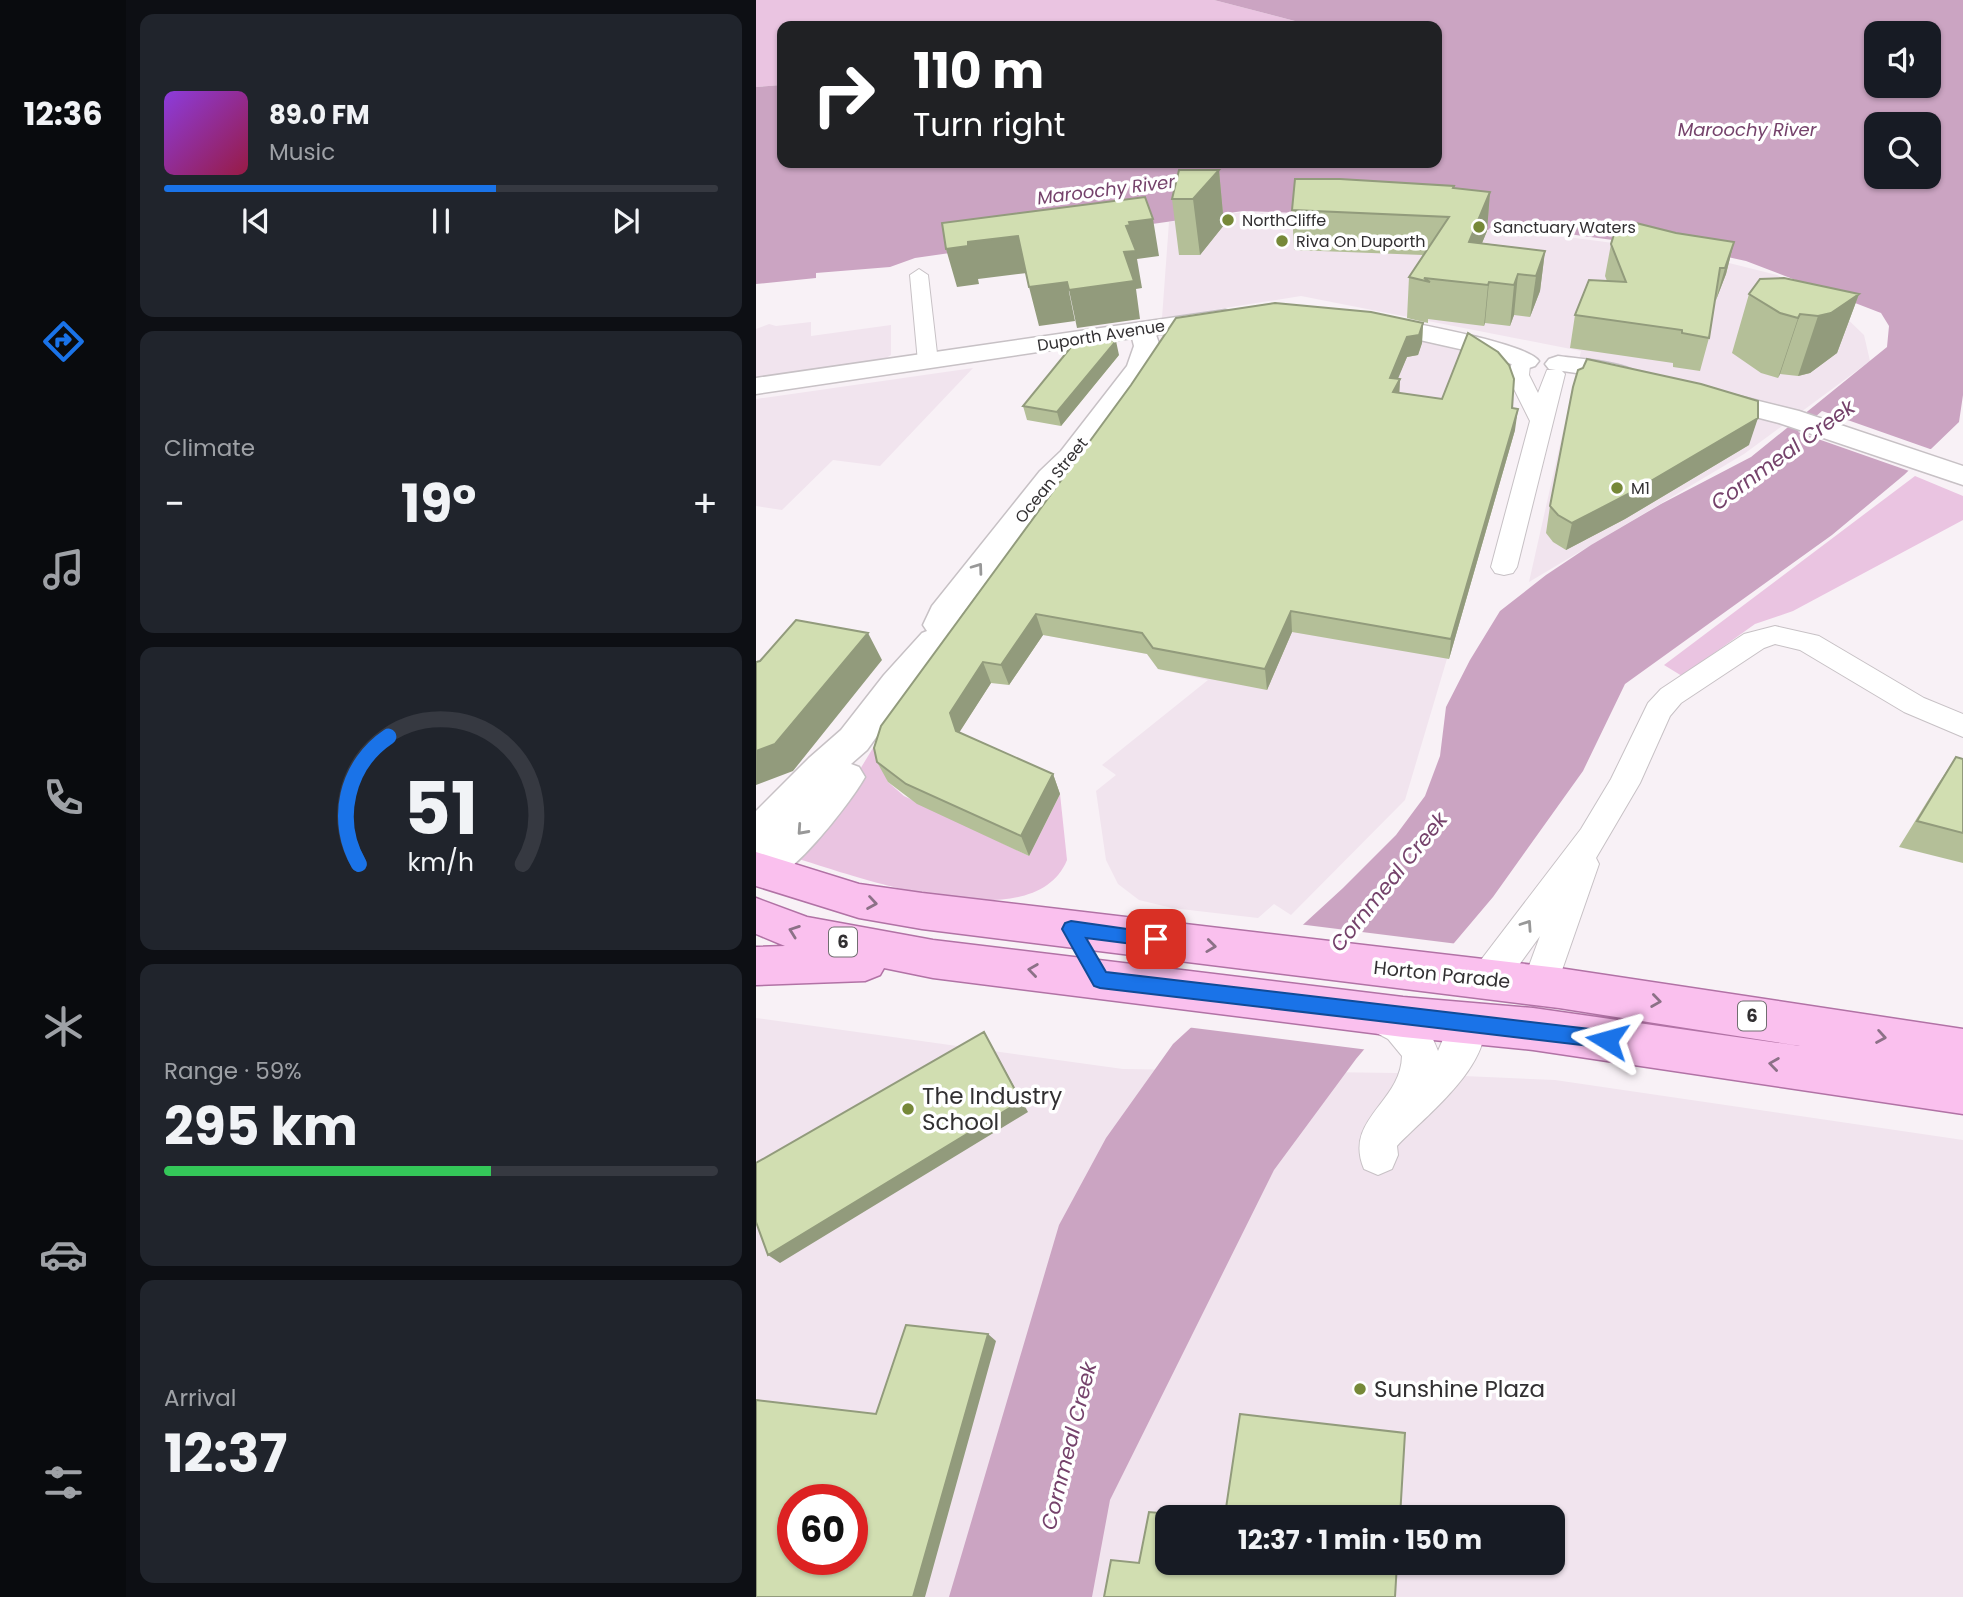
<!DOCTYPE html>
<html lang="en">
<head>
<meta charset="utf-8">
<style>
	:root { --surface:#171b24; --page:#20242c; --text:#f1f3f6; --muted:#9ea1a6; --line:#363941; --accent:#1a73e8 }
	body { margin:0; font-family:Poppins,sans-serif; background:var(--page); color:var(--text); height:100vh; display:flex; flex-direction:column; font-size:26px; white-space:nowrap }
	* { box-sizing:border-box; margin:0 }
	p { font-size:23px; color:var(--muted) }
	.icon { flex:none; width:38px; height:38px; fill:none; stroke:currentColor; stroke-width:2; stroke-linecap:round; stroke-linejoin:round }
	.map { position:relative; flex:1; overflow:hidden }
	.details { display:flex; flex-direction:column; gap:14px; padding:14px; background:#0d0f14; width:630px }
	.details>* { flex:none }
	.top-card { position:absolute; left:21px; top:21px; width:665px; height:147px; border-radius:14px; box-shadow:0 2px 5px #0004; background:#202124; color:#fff; overflow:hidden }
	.buttons { position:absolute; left:1108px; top:21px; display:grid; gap:14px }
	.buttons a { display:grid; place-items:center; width:77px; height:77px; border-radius:14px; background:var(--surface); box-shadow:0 2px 5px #0004; font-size:35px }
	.speed { position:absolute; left:21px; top:1484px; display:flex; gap:14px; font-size:35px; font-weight:700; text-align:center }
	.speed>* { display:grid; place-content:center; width:91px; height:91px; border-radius:50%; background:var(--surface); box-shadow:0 2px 5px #0004; line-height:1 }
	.speed .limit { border:10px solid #d22; background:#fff; color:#111 }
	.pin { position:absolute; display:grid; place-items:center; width:60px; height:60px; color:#fff; margin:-30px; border-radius:14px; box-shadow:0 4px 10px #0006 }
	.me { position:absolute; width:77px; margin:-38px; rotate:278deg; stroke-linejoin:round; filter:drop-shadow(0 0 5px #0008) }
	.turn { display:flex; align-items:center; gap:24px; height:147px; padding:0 21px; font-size:32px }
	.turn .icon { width:91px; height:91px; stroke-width:2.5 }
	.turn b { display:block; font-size:49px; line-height:60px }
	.big { font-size:52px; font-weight:700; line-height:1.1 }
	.details .tile { flex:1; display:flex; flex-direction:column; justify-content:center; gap:10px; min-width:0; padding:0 24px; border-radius:14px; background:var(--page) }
	.details .dial { align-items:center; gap:0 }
	.dial svg { height:182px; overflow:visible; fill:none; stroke:var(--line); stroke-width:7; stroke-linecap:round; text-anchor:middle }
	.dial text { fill:var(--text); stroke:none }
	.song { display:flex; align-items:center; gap:21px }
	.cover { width:84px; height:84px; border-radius:10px; background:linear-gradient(135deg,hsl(270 70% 55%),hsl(340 70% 35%)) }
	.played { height:7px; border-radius:4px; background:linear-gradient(90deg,var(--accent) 60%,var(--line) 60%) }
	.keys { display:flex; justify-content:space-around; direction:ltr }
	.heat { display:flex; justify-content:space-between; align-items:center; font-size:38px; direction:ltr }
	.charge { height:10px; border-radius:5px; background:linear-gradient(90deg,#34c759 59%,var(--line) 0) }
	.trip { position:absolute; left:399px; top:1505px; width:410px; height:70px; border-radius:14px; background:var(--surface); box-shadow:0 2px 5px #0004; font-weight:700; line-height:70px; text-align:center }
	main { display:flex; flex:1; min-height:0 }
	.tab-bar { display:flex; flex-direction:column; width:126px; justify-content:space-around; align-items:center; background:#090b0e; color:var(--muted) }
	.tab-bar .icon { width:49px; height:49px }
	.tab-bar .selected { color:var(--accent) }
	.tab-bar b { font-size:32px; color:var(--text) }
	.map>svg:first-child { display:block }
	.built { fill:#f1e4ee; fill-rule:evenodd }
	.green { fill:#eac4e1 }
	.water { fill:#cba4c2; fill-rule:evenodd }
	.pier { fill:#f8f1f6 }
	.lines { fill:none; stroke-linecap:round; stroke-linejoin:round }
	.minor-casing { stroke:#c7c1c5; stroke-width:2 }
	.tertiary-casing { stroke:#c7c1c5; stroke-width:3 }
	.primary-casing { stroke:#b172a5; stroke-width:3 }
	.minor { fill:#fff; fill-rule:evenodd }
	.tertiary { fill:#fff; fill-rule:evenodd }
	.primary { fill:#fac0ee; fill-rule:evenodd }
	.wall { fill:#b4bf98 }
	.shaded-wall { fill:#929b7c }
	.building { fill:#d1deb1; stroke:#929b7c; stroke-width:2; fill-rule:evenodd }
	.oneway { stroke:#989898 }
	.oneway2 { stroke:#8c7187 }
	.route { fill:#1a73e8; stroke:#114b97; stroke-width:2 }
	.poi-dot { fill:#768838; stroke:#fff; stroke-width:2.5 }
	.labels { text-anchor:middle; stroke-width:7; stroke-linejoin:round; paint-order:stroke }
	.far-poi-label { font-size:16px; fill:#323032; stroke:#fff; text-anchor:start }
	.far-street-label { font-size:16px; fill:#323032; stroke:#fff }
	.far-water-label { font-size:18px; font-style:italic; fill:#75426b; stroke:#fff }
	.shield { fill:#fff; stroke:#706e70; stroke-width:2 }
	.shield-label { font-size:18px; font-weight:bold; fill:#323032 }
	.street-label { font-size:19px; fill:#323032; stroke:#fff }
	.water-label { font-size:21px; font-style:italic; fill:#75426b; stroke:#fff }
	.near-poi-label { font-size:23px; fill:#323032; stroke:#fff; text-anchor:start }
</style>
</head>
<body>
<main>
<nav class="tab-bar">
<b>12:36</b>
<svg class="icon selected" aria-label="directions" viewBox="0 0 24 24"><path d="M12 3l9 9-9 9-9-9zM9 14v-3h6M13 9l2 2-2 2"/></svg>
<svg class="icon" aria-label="music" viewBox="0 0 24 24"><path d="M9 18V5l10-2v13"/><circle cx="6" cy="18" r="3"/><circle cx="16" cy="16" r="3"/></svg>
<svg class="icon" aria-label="phone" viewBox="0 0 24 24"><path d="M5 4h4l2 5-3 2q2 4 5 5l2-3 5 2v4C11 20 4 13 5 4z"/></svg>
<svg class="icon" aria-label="climate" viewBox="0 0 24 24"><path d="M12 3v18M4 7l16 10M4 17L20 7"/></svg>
<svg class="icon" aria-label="car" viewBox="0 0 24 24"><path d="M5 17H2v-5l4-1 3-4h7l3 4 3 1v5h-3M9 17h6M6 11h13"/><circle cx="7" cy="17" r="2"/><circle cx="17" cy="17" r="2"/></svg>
<svg class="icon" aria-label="filters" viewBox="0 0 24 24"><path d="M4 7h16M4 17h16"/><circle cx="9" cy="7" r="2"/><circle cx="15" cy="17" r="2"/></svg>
</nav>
<section class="details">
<div class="tile">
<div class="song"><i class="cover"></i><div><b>89.0 FM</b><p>Music</p></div></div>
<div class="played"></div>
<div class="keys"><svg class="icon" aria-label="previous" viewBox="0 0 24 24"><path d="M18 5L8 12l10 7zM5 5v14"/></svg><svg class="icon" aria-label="pause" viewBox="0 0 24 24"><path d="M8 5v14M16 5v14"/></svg><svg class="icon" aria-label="next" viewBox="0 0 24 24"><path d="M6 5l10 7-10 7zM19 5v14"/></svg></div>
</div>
<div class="tile"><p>Climate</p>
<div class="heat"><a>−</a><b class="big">19°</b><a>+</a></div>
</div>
<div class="tile dial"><svg viewBox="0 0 100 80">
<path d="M14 69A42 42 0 1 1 86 69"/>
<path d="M14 69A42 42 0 0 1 27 13" stroke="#1a73e8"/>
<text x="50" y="56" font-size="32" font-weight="700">51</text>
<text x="50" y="72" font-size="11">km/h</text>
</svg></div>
<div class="tile"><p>Range · 59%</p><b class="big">295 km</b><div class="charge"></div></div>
<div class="tile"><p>Arrival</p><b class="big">12:37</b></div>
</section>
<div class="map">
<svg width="1207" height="1597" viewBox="0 0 1207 1597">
	<rect width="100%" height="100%" fill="#f8f1f6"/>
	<path class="built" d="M 488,212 L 669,218 L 933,253 L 1021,275 L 1082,310 L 1108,335 L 1114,361 L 988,454 L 773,582 L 825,351 L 545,296 L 406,318 L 413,222 Z
		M 55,322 L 55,336 L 135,325 L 135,355 L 125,361 L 0,378 L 0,329 L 13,324 L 20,326 Z
		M 628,333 L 701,350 L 722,358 L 754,386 L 758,400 L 757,425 L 759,430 L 649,800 L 535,915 L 518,904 L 502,918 L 416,908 L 383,900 L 362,884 L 350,860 L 340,791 L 360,775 L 346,765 L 452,680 L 402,669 L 391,654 L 222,623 Z
		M 217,368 L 124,466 L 77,460 L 26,510 L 0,506 L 0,399 Z
		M 0,1018 L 367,1069 L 640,1073 L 799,1080 L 1207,1140 L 1207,1597 L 0,1597 ZM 37,1500 L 96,1500 L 96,1559 L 37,1559 ZM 411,1517 L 796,1517 L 796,1563 L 411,1563 Z"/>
	<path class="green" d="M 0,0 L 458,0 L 558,26 L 26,26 L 26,85 L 0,87 Z
		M 1159,476 L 1207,496 L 1207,520 L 1037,611 L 999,624 L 926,676 L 908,665 Z
		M 120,743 L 132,782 L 148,796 L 273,856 L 304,794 L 311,860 C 278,941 104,878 43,859 L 64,835 Z"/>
	<path class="water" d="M 458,0 L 1207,0 L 1207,395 L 1203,422 L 1148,475 L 1076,535 L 869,684 L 827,771 L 737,897 L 600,1059 L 518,1170 L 354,1500 L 336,1597 L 193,1597 L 303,1225 L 350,1138 L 417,1044 L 587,888 L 640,835 L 669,796 L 684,756 L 690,707 L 714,660 L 744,611 L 790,575 L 835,545 L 905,504 L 995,457 L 1131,347 L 1133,326 L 1125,313 L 990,261 L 953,253 L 738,224 L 732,230 L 592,215 L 487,211 L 159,258 L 134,267 L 60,273 L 60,278 L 0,284 L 0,87 L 26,85 L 26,163 L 681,163 L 681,26 L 558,26 ZM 1120,33 L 1172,33 L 1172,86 L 1120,86 ZM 1120,124 L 1172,124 L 1172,177 L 1120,177 Z"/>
	<path class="pier" d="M 1066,411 L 1174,449 L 1179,449 L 1156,472 L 1042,432 Z
		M 542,924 L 702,944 L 613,1050 L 430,1027 Z"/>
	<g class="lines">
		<g class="minor-casing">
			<path id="minor" d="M 163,269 L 172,275 L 182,362 L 179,366 L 165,366 L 162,362 L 154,275 Z
				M 764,359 L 771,361 L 774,365 L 773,375 L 782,393 L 791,370 L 805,370 L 809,374 L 761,567 L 757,573 L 748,575 L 739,573 L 735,567 L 774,421 L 751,375 L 757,361 Z
				M 1019,626 L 1063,636 L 1168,698 L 1207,714 L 1207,737 L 1148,712 L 1044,650 L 1019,644 L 1008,648 L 925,703 L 914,716 L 884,783 L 840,858 L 843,864 L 797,996 L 784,1001 L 771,996 L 766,985 L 784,936 L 744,991 L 731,996 L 718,991 L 713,980 L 718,969 L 825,829 L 855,779 L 892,703 L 905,689 L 988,634 Z
				M 622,998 C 651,1009 671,1020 682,1051 L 699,1011 L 712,1006 L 725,1011 C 746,1058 669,1116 641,1146 L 642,1155 L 636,1169 L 622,1175 L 608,1169 C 587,1119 645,1103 646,1056 L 632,1039 L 609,1027 L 604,1015 L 609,1003 Z"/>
		</g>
		<g class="tertiary-casing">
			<path id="tertiary" d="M 469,310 L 478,312 L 481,317 L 478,322 L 400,335 L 404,346 L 392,372 L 325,463 L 304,483 L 204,617 L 196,633 L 191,634 L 195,641 L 190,649 L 152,693 L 111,750 L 95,764 L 103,767 L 109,777 C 96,801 28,890 0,885 L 0,811 L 53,758 L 85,730 L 128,675 L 166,633 L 171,631 L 167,625 L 176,606 L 284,471 L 305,451 L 371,366 L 378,346 L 376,338 L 0,394 L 0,378 Z
				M 615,315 C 644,321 770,342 783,361 L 779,366 L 770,369 L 726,354 L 606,327 L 603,322 L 606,317 Z
				M 802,356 C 823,359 879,362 891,380 L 887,386 L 878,388 L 841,376 L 793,369 L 789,364 L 793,359 Z
				M 950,388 L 1043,411 L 1207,466 L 1207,485 L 1023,423 L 941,402 L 937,396 L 941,390 Z"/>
		</g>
		<g class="primary-casing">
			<path id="primary" d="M 0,852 L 103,884 L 166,893 L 803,968 L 1207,1029 L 1207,1114 L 777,1050 L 647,1037 L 177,978 L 128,968 L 124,975 L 109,981 L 0,985 L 0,947 L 29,946 L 0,934 L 0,898 L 51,917 L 177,940 L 647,997 L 777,1008 L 1044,1046 L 803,1008 L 166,929 L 103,918 L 0,886 Z"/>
		</g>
		<use href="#minor" class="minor"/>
		<use href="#tertiary" class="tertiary"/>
		<use href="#primary" class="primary"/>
	</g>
	<path class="wall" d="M 463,170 L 468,225 L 444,255 L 423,255 L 416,199 Z
		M 698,188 L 734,192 L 731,231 L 726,243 L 789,251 L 784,291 L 774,317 L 758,315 L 754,326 L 729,323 L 728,326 L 672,319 L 672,323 L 651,318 L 653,277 L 667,255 L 538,250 L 536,210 Z
		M 920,233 L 978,242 L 970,274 L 960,300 L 959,300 L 953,338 L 944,371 L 917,367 L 917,363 L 814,348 L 819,315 L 851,281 L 849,276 L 855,244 Z
		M 993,294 L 1103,294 L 1081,353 L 1054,373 L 1042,376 L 1024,374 L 1022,378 L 1005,373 L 976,353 Z
		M 667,323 L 666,343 L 662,355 L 651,357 L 641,379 L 644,379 L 643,393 L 756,408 L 759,430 L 693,659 L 536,632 L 511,690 L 402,669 L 391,654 L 287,635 L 253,685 L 235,683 L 203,732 L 297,774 L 304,794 L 273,856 L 161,804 L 132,782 L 121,762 L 125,726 Z
		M 363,355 L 305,426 L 271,420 L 267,406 Z
		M 993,445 L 869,519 L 810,550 L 797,542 L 790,533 L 794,506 Z
		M 1200,757 L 1207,759 L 1207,863 L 1143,847 L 1182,784 Z"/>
	<path class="shaded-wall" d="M 463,170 L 468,225 L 444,255 L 437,199 Z
		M 734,192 L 731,231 L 710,282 L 713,242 Z
		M 397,219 L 403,256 L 381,259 L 386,288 L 380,289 L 384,319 L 321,328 L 313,290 L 373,222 Z
		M 262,236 L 271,273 L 222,279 L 223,284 L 201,287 L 190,249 L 212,242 Z
		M 978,242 L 970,274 L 960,300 L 969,268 Z
		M 789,251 L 784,291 L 774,317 L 780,276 Z
		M 762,274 L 758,315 L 754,326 L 758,285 Z
		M 311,282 L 319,321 L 283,326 L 273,287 Z
		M 733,282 L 729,323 L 728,326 L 732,285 Z
		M 1103,294 L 1081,353 L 1054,373 L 1042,376 L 1062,316 Z
		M 1044,314 L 1024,374 L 1022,378 L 1042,318 Z
		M 667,323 L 666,343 L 662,355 L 651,357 L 634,398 L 634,378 L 651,337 Z
		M 360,341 L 363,355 L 305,426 L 301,412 Z
		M 644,379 L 643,399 L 637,392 Z
		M 762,409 L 759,430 L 693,659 L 695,639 Z
		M 1002,418 L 993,445 L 869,519 L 810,550 L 816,523 Z
		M 535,611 L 536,632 L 511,690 L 509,669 Z
		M 280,614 L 287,635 L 253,685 L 245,665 Z
		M 112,633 L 126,660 L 37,771 L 0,785 L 0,751 Z
		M 227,662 L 235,683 L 203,733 L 200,731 L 194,713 Z
		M 297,774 L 304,794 L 273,856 L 265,836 Z
		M 228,1032 L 272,1112 L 24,1263 L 12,1255 Z
		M 232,1334 L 240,1341 L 169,1597 L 157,1597 Z"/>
	<path class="building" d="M 423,170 L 463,170 L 437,199 L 416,199 Z
		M 539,179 L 584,179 L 698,186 L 697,188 L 734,192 L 713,242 L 789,251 L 780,276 L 762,274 L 758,285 L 733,282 L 732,285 L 668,278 L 674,282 L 653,277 L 693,217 L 536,210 Z
		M 389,197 L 397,219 L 373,222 L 374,225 L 370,226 L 380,251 L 368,252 L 378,281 L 313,290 L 311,282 L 273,287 L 262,236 L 212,242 L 212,246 L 190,249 L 186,223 Z
		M 876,222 L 920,233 L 978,242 L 969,268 L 964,268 L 953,338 L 926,333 L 926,330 L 819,315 L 833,280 L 870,282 L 855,244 L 861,225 Z
		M 1028,278 L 1103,294 L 1075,313 L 1062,316 L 1044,314 L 1042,318 L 1024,313 L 993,294 L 1004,279 Z
		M 519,303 L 615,312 L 667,323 L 663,335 L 651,337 L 634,378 L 644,379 L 637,392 L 686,399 L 712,333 L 742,352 L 753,365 L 758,379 L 756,408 L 762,409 L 695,639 L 535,611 L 509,669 L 397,648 L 386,633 L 280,614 L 245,665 L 227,662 L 194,713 L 200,731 L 297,774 L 265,836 L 150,784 L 121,762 L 118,748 L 125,726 L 375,385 L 420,318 Z
		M 324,336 L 360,341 L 301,412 L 267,406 Z
		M 831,359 L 945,384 L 1002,401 L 1002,418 L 876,492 L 816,523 L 802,515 L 794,506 L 817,387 L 822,370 L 827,368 Z
		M 40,620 L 112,633 L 19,744 L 0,751 L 0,662 L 4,661 Z
		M 1200,757 L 1207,759 L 1207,833 L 1161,821 Z
		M 228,1032 L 265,1101 L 12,1255 L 0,1222 L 0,1163 Z
		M 150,1325 L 232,1334 L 157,1597 L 0,1597 L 0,1400 L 120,1414 ZM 37,1500 L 96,1500 L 96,1559 L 37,1559 Z
		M 484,1414 L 649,1433 L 644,1517 L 411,1517 L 411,1563 L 641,1563 L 639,1597 L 348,1597 L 355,1560 L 383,1563 L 393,1512 L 437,1516 L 438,1511 L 469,1515 Z"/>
	<defs><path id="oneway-chevron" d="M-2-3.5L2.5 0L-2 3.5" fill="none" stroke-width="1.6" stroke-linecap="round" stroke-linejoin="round" transform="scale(1.75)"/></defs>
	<g class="oneway">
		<use href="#oneway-chevron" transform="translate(222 568) rotate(-54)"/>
		<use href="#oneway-chevron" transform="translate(46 830) rotate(132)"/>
		<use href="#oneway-chevron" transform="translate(771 925) rotate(-56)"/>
	</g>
	<g class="oneway2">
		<use href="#oneway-chevron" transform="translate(116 903) rotate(9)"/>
		<use href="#oneway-chevron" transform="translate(38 931) rotate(-160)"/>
		<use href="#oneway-chevron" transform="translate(455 946) rotate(7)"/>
		<use href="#oneway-chevron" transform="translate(277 970) rotate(-172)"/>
		<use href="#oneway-chevron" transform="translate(900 1001) rotate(8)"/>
		<use href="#oneway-chevron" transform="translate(1125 1037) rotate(10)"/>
		<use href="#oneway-chevron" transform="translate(1018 1064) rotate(-172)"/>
	</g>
	<path class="route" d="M 315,921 L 406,934 L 409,939 L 406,945 L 400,947 L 330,938 L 350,972 L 851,1031 L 858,1034 L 860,1040 L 858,1046 L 851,1048 L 344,988 L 338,986 L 306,929 L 309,923 Z"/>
	<g class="poi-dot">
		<circle cx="472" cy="220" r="7"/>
		<circle cx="723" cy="227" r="7"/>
		<circle cx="526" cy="241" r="7"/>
		<circle cx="861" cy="488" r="7"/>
		<circle cx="152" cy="1109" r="7"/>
		<circle cx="604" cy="1389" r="7"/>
	</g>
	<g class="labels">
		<g class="far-poi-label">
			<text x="486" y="226">NorthCliffe</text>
			<text x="737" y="233">Sanctuary Waters</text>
			<text x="540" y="247">Riva On Duporth</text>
			<text x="875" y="494">M1</text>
		</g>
		<g class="far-street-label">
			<text transform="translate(345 335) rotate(-9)" y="6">Duporth Avenue</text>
			<text transform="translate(295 480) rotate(-51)" y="6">Ocean Street</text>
		</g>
		<g class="far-water-label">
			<text x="991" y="136">Maroochy River</text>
			<text transform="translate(350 190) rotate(-7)" y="6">Maroochy River</text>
		</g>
		<g class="shield">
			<rect x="73" y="927.5" width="28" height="29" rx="5"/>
			<rect x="982" y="1001.5" width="28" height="29" rx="5"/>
		</g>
		<g class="shield-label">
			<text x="87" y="948">6</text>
			<text x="996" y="1022">6</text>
		</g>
		<g class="street-label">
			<text transform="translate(686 974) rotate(6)" y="7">Horton Parade</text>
		</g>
		<g class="water-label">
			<text transform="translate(1027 455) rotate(-36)" y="7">Cornmeal Creek</text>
			<text transform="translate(633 882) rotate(-51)" y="7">Cornmeal Creek</text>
			<text transform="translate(313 1446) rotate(-76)" y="7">Cornmeal Creek</text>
		</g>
		<g class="near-poi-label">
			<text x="166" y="1104">The Industry<tspan x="166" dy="26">School</tspan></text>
			<text x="618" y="1397">Sunshine Plaza</text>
		</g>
	</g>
</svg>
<div class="buttons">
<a><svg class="icon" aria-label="sound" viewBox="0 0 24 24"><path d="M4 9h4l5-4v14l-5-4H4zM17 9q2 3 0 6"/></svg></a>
<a><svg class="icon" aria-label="search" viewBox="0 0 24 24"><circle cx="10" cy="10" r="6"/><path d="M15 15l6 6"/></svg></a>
</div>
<div class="speed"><div class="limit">60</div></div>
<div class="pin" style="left:400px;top:939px;background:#d93025"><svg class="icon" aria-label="arrive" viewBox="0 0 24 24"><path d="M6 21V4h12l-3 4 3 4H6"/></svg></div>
<svg class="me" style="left:851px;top:1040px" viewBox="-20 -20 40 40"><path d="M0-17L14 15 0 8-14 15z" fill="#1a73e8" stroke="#fff" stroke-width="4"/></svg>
<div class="trip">12:37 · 1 min · 150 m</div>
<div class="top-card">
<div class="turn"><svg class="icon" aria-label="right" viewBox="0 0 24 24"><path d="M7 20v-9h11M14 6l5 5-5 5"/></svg><div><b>110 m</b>Turn right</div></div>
</div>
</div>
</main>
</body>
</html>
